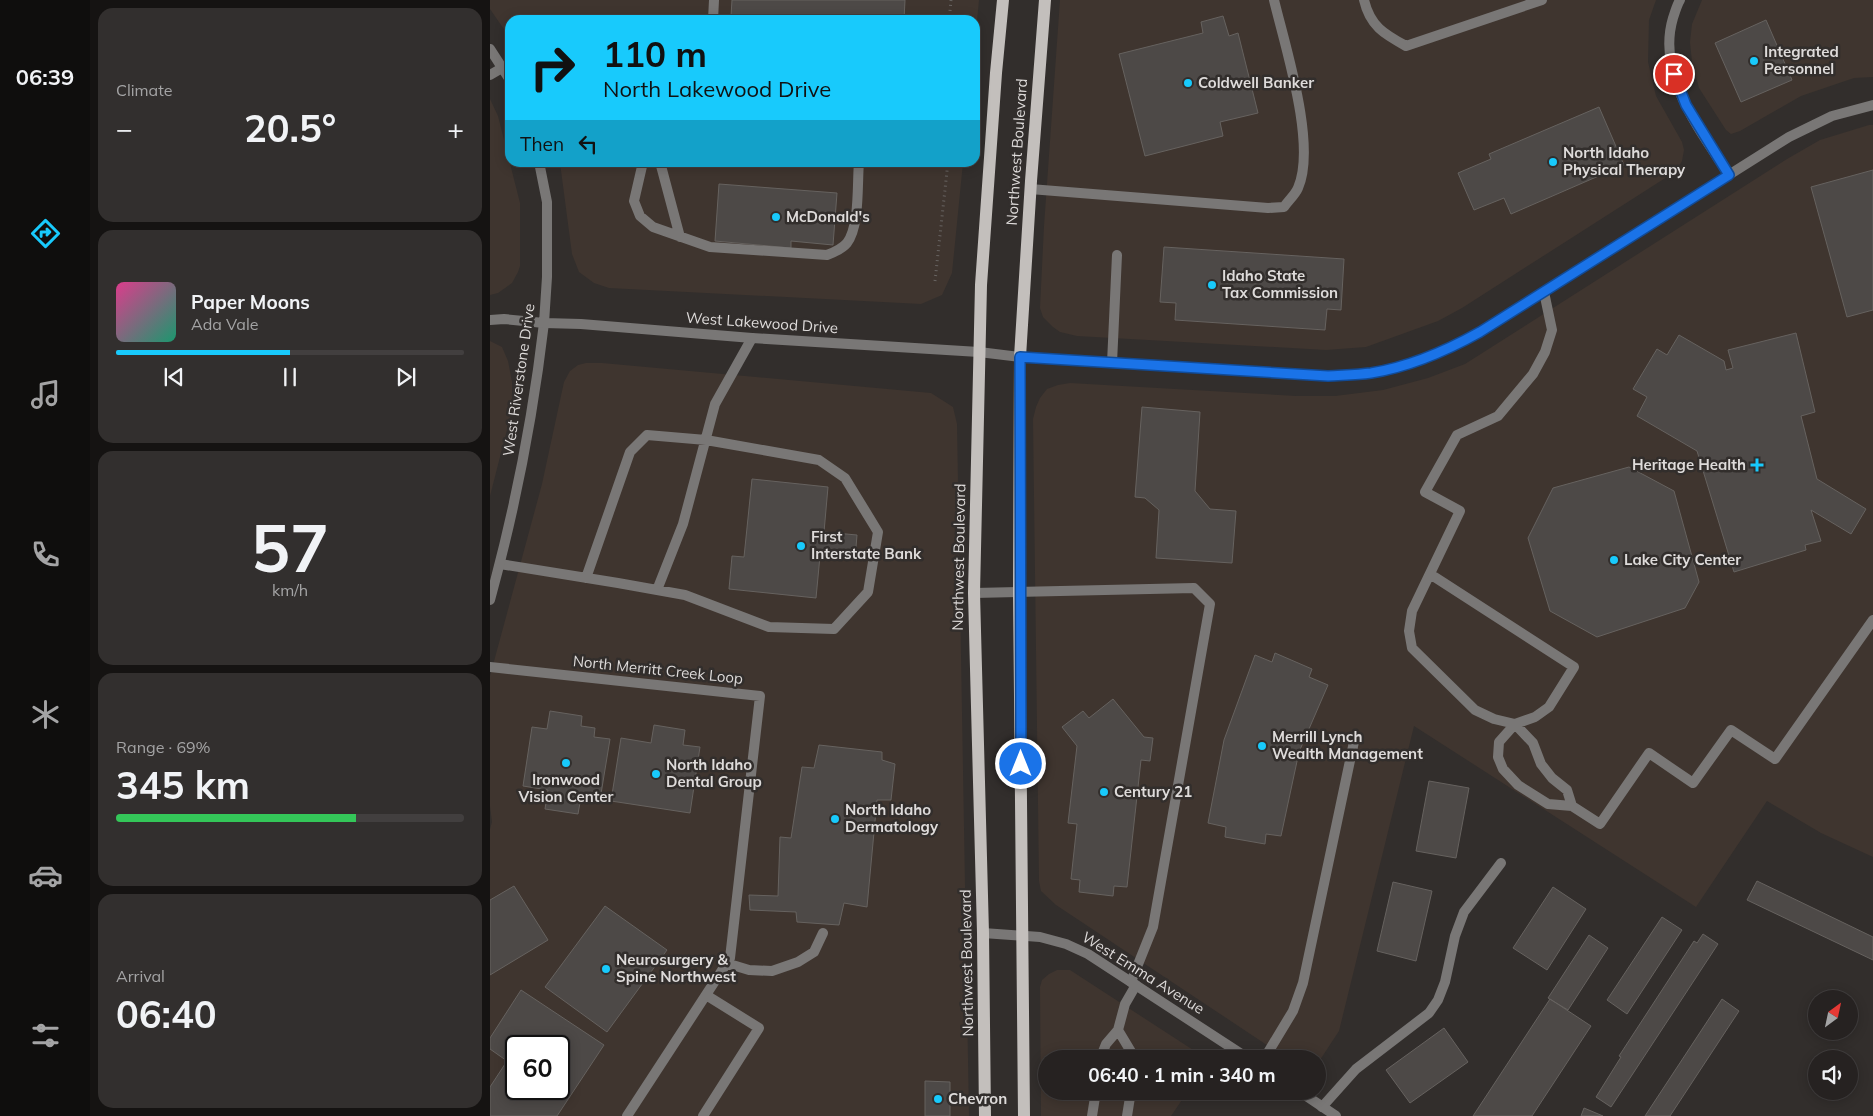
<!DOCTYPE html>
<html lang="en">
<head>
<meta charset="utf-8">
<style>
	:root { --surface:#262221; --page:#322f2e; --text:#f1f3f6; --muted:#a4a4a5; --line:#423f3f; --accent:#18cafc }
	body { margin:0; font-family:Mulish,sans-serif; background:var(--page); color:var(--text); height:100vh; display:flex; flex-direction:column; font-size:19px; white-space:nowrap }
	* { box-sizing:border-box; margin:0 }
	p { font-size:16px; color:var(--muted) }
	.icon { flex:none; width:28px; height:28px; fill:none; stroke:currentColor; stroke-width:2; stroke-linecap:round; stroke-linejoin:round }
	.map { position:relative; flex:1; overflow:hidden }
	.side { display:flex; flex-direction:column; gap:8px; padding:8px; background:#151312; width:400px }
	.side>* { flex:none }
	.guide { position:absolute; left:15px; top:15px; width:475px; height:152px; border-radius:15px; box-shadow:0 2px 12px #0003,0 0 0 1px var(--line); background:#18cafc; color:#111; overflow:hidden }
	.needle { width:32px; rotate:33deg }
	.tools { position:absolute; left:1318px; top:990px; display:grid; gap:10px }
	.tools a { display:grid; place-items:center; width:50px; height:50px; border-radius:50%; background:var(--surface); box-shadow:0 2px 12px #0003,0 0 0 1px var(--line); font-size:25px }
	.speed { position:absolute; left:15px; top:1035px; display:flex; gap:10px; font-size:25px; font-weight:700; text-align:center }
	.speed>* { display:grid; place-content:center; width:65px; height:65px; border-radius:50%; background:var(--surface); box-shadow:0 2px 12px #0003,0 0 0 1px var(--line); line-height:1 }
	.speed .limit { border:2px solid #111; border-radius:8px; background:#fff; color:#111 }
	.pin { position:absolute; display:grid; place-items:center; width:42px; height:42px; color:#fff; margin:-21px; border:2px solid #fff; border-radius:50%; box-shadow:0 1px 5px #0007 }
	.me { position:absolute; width:55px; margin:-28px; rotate:0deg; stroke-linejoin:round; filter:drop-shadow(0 0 4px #0008) }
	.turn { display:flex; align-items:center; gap:18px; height:105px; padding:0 15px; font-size:22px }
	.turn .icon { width:65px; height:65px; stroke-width:2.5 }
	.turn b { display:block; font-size:35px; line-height:42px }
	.then { display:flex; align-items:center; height:48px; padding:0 15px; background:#0003; gap:10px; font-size:19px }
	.big { font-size:38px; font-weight:700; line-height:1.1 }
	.side .tile { flex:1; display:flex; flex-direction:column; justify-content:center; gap:8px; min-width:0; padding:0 18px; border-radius:15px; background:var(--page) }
	.side .dial { align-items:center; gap:0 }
	.dial b { font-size:65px; line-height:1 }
	.song { display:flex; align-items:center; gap:15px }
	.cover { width:60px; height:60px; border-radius:8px; background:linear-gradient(135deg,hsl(330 70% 55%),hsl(160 70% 35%)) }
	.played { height:5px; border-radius:2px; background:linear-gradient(90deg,var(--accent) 50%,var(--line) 50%) }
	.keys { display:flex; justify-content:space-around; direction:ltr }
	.heat { display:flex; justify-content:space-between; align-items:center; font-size:28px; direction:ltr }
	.charge { height:8px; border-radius:4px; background:linear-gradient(90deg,#34c759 69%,var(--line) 0) }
	.trip { position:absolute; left:548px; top:1050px; width:288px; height:50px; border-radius:25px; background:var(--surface); box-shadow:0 2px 12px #0003,0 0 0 1px var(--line); font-weight:700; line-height:50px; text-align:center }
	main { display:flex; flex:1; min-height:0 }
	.menu { display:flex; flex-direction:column; width:90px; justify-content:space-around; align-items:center; background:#0f0e0d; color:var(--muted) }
	.menu .icon { width:35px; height:35px }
	.menu .active { color:var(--accent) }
	.menu b { font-size:22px; color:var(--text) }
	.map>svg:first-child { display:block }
	.built { fill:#3f352f; fill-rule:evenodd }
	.building { fill:#4d4947; stroke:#66625f; fill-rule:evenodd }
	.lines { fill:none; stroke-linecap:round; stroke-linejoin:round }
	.path { stroke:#686462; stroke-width:3; stroke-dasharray:1 4; stroke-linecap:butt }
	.service { stroke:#797776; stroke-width:10 }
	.minor { stroke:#797776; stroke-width:10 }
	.tertiary { stroke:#797776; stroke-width:10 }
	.primary { stroke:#c3bfbc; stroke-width:12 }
	.route-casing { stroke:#114b97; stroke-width:12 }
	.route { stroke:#1a73e8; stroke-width:9 }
	.poi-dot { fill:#18cafc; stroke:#322e2c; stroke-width:2 }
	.labels { text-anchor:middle; stroke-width:5; stroke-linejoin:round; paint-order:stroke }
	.poi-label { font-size:15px; font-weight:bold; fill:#dedbda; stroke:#322e2c; text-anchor:start }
	.street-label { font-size:15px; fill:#dedbda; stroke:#322e2c }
</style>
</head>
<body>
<main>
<nav class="menu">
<b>06:39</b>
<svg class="icon active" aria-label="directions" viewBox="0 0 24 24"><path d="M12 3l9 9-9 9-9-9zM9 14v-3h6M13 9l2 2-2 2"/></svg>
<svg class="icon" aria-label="music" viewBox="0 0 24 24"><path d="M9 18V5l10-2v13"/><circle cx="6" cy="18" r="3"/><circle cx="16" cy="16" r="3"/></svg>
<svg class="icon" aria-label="phone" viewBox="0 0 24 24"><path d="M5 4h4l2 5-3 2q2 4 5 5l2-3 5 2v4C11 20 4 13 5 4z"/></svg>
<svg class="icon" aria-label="climate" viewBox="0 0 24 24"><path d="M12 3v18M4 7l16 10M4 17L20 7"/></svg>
<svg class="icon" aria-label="car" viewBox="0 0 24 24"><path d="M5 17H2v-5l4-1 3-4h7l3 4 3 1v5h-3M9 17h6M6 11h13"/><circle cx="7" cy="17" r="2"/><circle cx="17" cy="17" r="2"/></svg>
<svg class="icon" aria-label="filters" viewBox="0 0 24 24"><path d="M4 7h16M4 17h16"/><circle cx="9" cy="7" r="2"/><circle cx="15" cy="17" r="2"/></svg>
</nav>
<section class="side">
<div class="tile"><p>Climate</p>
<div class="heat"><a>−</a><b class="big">20.5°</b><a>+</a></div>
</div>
<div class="tile">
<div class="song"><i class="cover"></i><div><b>Paper Moons</b><p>Ada Vale</p></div></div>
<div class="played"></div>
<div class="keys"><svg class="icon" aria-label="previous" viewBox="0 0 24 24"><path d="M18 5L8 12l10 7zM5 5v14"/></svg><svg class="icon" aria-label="pause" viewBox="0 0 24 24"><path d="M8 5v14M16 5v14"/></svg><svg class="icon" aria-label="next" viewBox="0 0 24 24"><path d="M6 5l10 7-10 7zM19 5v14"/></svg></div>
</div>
<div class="tile dial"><b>57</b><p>km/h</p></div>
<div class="tile"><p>Range · 69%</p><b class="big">345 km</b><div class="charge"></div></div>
<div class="tile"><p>Arrival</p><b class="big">06:40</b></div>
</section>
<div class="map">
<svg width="1383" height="1116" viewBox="0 0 1383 1116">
	<rect width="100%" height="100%" fill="#322e2c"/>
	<path class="built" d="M 0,0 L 489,0 L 485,42 L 485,20 L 20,20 L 20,38 L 0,9 Z
		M 570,0 L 1166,0 L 1159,20 L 1158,62 L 1166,96 L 1192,142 L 1194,150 L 1192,161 L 1187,170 L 1180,175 L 972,308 L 948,321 L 876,347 L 836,350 L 587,336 L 570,332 L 563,327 L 553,317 L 550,308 L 554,226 Z
		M 1212,0 L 1383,0 L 1383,77 L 1364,78 L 1311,96 L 1250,131 L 1241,134 L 1236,130 L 1209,88 L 1202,62 L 1200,42 L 1202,24 Z
		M 0,99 L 8,116 L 30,203 L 30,266 L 28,272 L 22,283 L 8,293 L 0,295 Z
		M 1379,125 L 1383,125 L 1383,857 L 1331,833 L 1277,801 L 1206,907 L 924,726 L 849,1031 L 826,1066 L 826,1059 L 798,1059 L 566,905 L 551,891 L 549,881 L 543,419 L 546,407 L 550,398 L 557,389 L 568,385 L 580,383 L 806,396 L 845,396 L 893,390 L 938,378 L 975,364 L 1297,159 L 1330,140 Z
		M 70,163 L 473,163 L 462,273 L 452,295 L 431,304 L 119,288 L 104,283 L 89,272 L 82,254 Z
		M 0,341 L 12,347 L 18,361 L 22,382 L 22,410 L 0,496 Z
		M 96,363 L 112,363 L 441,393 L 463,407 L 467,424 L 479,1116 L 0,1116 L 0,829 L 2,822 L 0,806 L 0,676 L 52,484 L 74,382 L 80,371 L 88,365 ZM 26,1046 L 69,1046 L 69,1089 L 26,1089 Z
		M 567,970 L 580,970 L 717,1059 L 556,1059 L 556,1091 L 698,1091 L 681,1116 L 551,1116 L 550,987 L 552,980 L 559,974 Z"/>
	<path class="building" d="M 242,0 L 415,0 L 414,20 L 314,20 L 241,16 Z
		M 733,16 L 739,36 L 748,33 L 768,113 L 730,122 L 733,136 L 655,156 L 629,54 L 713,33 L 711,22 Z
		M 1276,20 L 1302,80 L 1251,102 L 1225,43 Z
		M 1109,107 L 1134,165 L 1021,214 L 1014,198 L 984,210 L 968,173 L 1001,159 L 999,154 Z
		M 1383,170 L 1383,310 L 1357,317 L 1321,187 Z
		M 229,184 L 347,193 L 343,245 L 301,241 L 301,248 L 225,241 Z
		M 674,247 L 854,259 L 851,310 L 837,309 L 835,330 L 685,320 L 686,303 L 670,302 Z
		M 1306,333 L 1325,412 L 1311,416 L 1327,479 L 1376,509 L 1361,534 L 1321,510 L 1331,541 L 1315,545 L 1316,550 L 1244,572 L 1207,451 L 1147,416 L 1157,397 L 1143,389 L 1167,349 L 1177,355 L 1189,335 L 1234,361 L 1236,370 L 1243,368 L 1238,350 Z
		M 652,407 L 710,412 L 705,491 L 720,509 L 746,511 L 742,563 L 666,558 L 669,510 L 655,498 L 645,497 Z
		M 1139,467 L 1184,491 L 1209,582 L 1195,608 L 1107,637 L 1060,611 L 1038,538 L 1063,488 Z
		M 262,479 L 338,487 L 334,532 L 367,535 L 365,559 L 330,556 L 326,598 L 239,589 L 242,556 L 254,557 Z
		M 785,653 L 822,669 L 819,677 L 838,685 L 809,752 L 791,836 L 776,834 L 775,844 L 735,837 L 736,827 L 718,823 L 734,740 L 765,655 L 782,662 Z
		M 623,699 L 654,737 L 663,738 L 660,761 L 651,760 L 637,887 L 624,886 L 623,896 L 589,892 L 590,880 L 581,879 L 587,824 L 578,823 L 587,746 L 572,727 L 593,711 L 599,718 Z
		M 60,711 L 92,716 L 91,726 L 105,728 L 104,737 L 120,739 L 110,800 L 91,797 L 88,814 L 55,809 L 58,790 L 33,786 L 42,727 L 57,729 Z
		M 164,725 L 195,730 L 193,745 L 210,747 L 200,813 L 121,801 L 131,738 L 161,743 Z
		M 329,745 L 392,752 L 392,760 L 405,764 L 401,800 L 387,800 L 377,907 L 354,903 L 349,925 L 307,922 L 306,912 L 260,910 L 259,895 L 288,896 L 290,837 L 301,838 L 312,767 L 324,768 Z
		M 939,781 L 979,788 L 966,858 L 926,851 Z
		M 1267,881 L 1383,937 L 1383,960 L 1257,900 Z
		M 903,882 L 942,891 L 926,961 L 887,951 Z
		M 24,886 L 58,940 L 0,975 L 0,900 Z
		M 1063,887 L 1096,909 L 1057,970 L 1023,948 Z
		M 115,906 L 177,950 L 117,1032 L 55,987 Z
		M 1172,917 L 1192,930 L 1137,1014 L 1117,1000 Z
		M 1213,934 L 1228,944 L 1121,1107 L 1106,1097 L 1131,1057 L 1129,1056 L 1204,941 L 1207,943 Z
		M 1099,935 L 1118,948 L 1078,1010 L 1058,998 Z
		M 31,990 L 114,1045 L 67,1116 L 0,1116 L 0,1087 L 17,1061 L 0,1049 L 0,1038 ZM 26,1046 L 69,1046 L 69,1089 L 26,1089 Z
		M 1060,999 L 1101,1026 L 1042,1116 L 983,1116 Z
		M 1232,999 L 1249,1011 L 1180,1116 L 1155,1116 Z
		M 954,1028 L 978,1062 L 920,1103 L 896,1070 Z
		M 435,1081 L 460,1082 L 460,1116 L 435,1116 Z
		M 611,1091 L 634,1091 L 633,1100 L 611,1099 Z
		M 1094,1108 L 1113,1116 L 1091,1116 Z"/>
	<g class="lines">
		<path class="path" d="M 461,0 L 460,11 L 462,20
			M 445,281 L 458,162"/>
		<path class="service" d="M 874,0 C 880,26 894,34 916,46 L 1052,0
			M 223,20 L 224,0
			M 0,75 L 12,68
			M 153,162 L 144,201 L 150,216 L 163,227 L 220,247 L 337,255 C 345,252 352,249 357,243 C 370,226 367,184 369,162
			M 170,162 L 190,237
			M 540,189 L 778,208 L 794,207 C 798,201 805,195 808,188 C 827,145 795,46 784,0
			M 622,363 L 627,255
			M 10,564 L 128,583 L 195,595 L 279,627 L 344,629 L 378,592 L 388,532 L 355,478 L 329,460 L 216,440 L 157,435 L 140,452 L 96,578
			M 940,574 L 1084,667 L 1059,707 L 1045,717 L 1025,724 L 1004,719 L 985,710 L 922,648 L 919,631 L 922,611 L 970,511 L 935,492 L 967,435 L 1008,416 L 1043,374 L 1055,352 L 1062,330 L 1054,292
			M 167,590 L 193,524 L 225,404 L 262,338
			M 484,593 L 704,588 L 720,604 L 663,927 L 641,982
			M 0,667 L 270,696 L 240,958 L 137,1116
			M 1082,806 L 1077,790 L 1062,778 L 1051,764 L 1043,743 L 1025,724 L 1009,742 L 1008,757 L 1013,769 L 1028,785 L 1058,804 L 1082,806 L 1110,824 L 1159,753 L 1203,783 L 1241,730 L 1285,759 L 1383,620
			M 236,963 L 259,970 L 282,971 L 308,962 L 324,952 L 333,933
			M 628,1030 L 635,1004 L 646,985
			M 610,1059 L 616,1044 L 628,1030 L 643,1055 L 643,1059
			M 774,1059 L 803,1011 L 813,983 L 865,737
			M 832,1107 L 866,1069 L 939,1013 L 948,1000 L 955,982 L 965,936 L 974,912 L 1011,863
			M 213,1116 L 269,1028 L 216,995
			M 602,1116 L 606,1091
			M 637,1116 L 641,1091"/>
		<path class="minor" d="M 1190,0 C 1187,5 1185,12 1183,18 C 1166,75 1210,130 1239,175
			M 530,357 L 838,376 C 852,375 867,375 881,373 C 919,367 956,351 990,332 L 1299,137 L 1342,116 L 1383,105
			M 0,600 C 25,509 43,417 54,323
			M 493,933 L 550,937 L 576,944 L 598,954 L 759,1059
			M 809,1091 L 846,1116"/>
		<path class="tertiary" d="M 0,49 L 20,80
			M 49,162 L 57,202 L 57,277 L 54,323
			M 0,320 L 14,319 L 54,323 L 91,324 L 262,338 L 489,352 L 530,357"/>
		<path class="primary" d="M 495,1116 L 493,933 L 484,593 L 491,285 L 506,73 L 513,0
			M 534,1116 L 529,592 L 530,357 L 541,181 L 555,0"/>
	</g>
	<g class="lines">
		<g class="route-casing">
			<path id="route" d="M 531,764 L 530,357 L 838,376 C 852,375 866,375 881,373 C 919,367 956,351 990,332 L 1239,175 L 1196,105 L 1184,74"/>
		</g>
		<use href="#route" class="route"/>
	</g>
	<g class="poi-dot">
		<circle cx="1264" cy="61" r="5"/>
		<circle cx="698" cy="83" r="5"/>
		<circle cx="1063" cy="162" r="5"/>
		<circle cx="286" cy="217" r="5"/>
		<circle cx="722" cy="285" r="5"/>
		<path d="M1264.5 457.5h5v5h5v5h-5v5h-5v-5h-5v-5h5z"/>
		<circle cx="311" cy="546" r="5"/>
		<circle cx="1124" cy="560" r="5"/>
		<circle cx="772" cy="746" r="5"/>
		<circle cx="76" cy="763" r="5"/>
		<circle cx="166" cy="774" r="5"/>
		<circle cx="614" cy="792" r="5"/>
		<circle cx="345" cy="819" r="5"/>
		<circle cx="116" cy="969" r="5"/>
		<circle cx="448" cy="1099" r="5"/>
	</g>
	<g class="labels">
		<g class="poi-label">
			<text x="1274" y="57">Integrated<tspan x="1274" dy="17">Personnel</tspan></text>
			<text x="708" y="88">Coldwell Banker</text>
			<text x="1073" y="158">North Idaho<tspan x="1073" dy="17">Physical Therapy</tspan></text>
			<text x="296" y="222">McDonald's</text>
			<text x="732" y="281">Idaho State<tspan x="732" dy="17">Tax Commission</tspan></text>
			<text x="1256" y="470" text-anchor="end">Heritage Health</text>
			<text x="321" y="542">First<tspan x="321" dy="17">Interstate Bank</tspan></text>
			<text x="1134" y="565">Lake City Center</text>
			<text x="782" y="742">Merrill Lynch<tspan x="782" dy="17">Wealth Management</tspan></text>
			<text x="176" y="770">North Idaho<tspan x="176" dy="17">Dental Group</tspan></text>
			<text x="76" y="785" text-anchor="middle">Ironwood<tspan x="76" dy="17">Vision Center</tspan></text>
			<text x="624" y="797">Century 21</text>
			<text x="355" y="815">North Idaho<tspan x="355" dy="17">Dermatology</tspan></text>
			<text x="126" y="965">Neurosurgery &amp;<tspan x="126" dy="17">Spine Northwest</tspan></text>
			<text x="458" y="1104">Chevron</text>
		</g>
		<g class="street-label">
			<text transform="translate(527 152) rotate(-86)" y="5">Northwest Boulevard</text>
			<text transform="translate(272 323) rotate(4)" y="5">West Lakewood Drive</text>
			<text transform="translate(29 380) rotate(-82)" y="5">West Riverstone Drive</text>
			<text transform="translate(469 557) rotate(-89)" y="5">Northwest Boulevard</text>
			<text transform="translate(168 670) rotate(6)" y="5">North Merritt Creek Loop</text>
			<text transform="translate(477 963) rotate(-91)" y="5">Northwest Boulevard</text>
			<text transform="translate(653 973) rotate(32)" y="5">West Emma Avenue</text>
		</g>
	</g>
</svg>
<div class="tools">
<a><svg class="needle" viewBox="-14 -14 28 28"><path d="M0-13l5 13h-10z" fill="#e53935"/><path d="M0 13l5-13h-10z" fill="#a4a4a5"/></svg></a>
<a><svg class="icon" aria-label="sound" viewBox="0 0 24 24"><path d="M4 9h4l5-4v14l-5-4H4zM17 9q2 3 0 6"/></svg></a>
</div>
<div class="speed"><div class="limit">60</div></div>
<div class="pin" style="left:1184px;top:74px;background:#d93025"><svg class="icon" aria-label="arrive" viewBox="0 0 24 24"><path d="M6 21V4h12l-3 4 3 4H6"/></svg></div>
<svg class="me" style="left:531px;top:764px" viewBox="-20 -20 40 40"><circle r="17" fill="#1a73e8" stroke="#fff" stroke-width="3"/><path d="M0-11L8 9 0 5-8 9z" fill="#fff"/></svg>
<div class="trip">06:40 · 1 min · 340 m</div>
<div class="guide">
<div class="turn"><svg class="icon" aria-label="right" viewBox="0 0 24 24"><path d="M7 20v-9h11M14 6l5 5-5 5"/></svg><div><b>110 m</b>North Lakewood Drive</div></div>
<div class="then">Then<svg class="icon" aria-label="left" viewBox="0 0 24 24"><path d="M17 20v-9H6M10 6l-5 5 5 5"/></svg></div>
</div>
</div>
</main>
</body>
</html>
